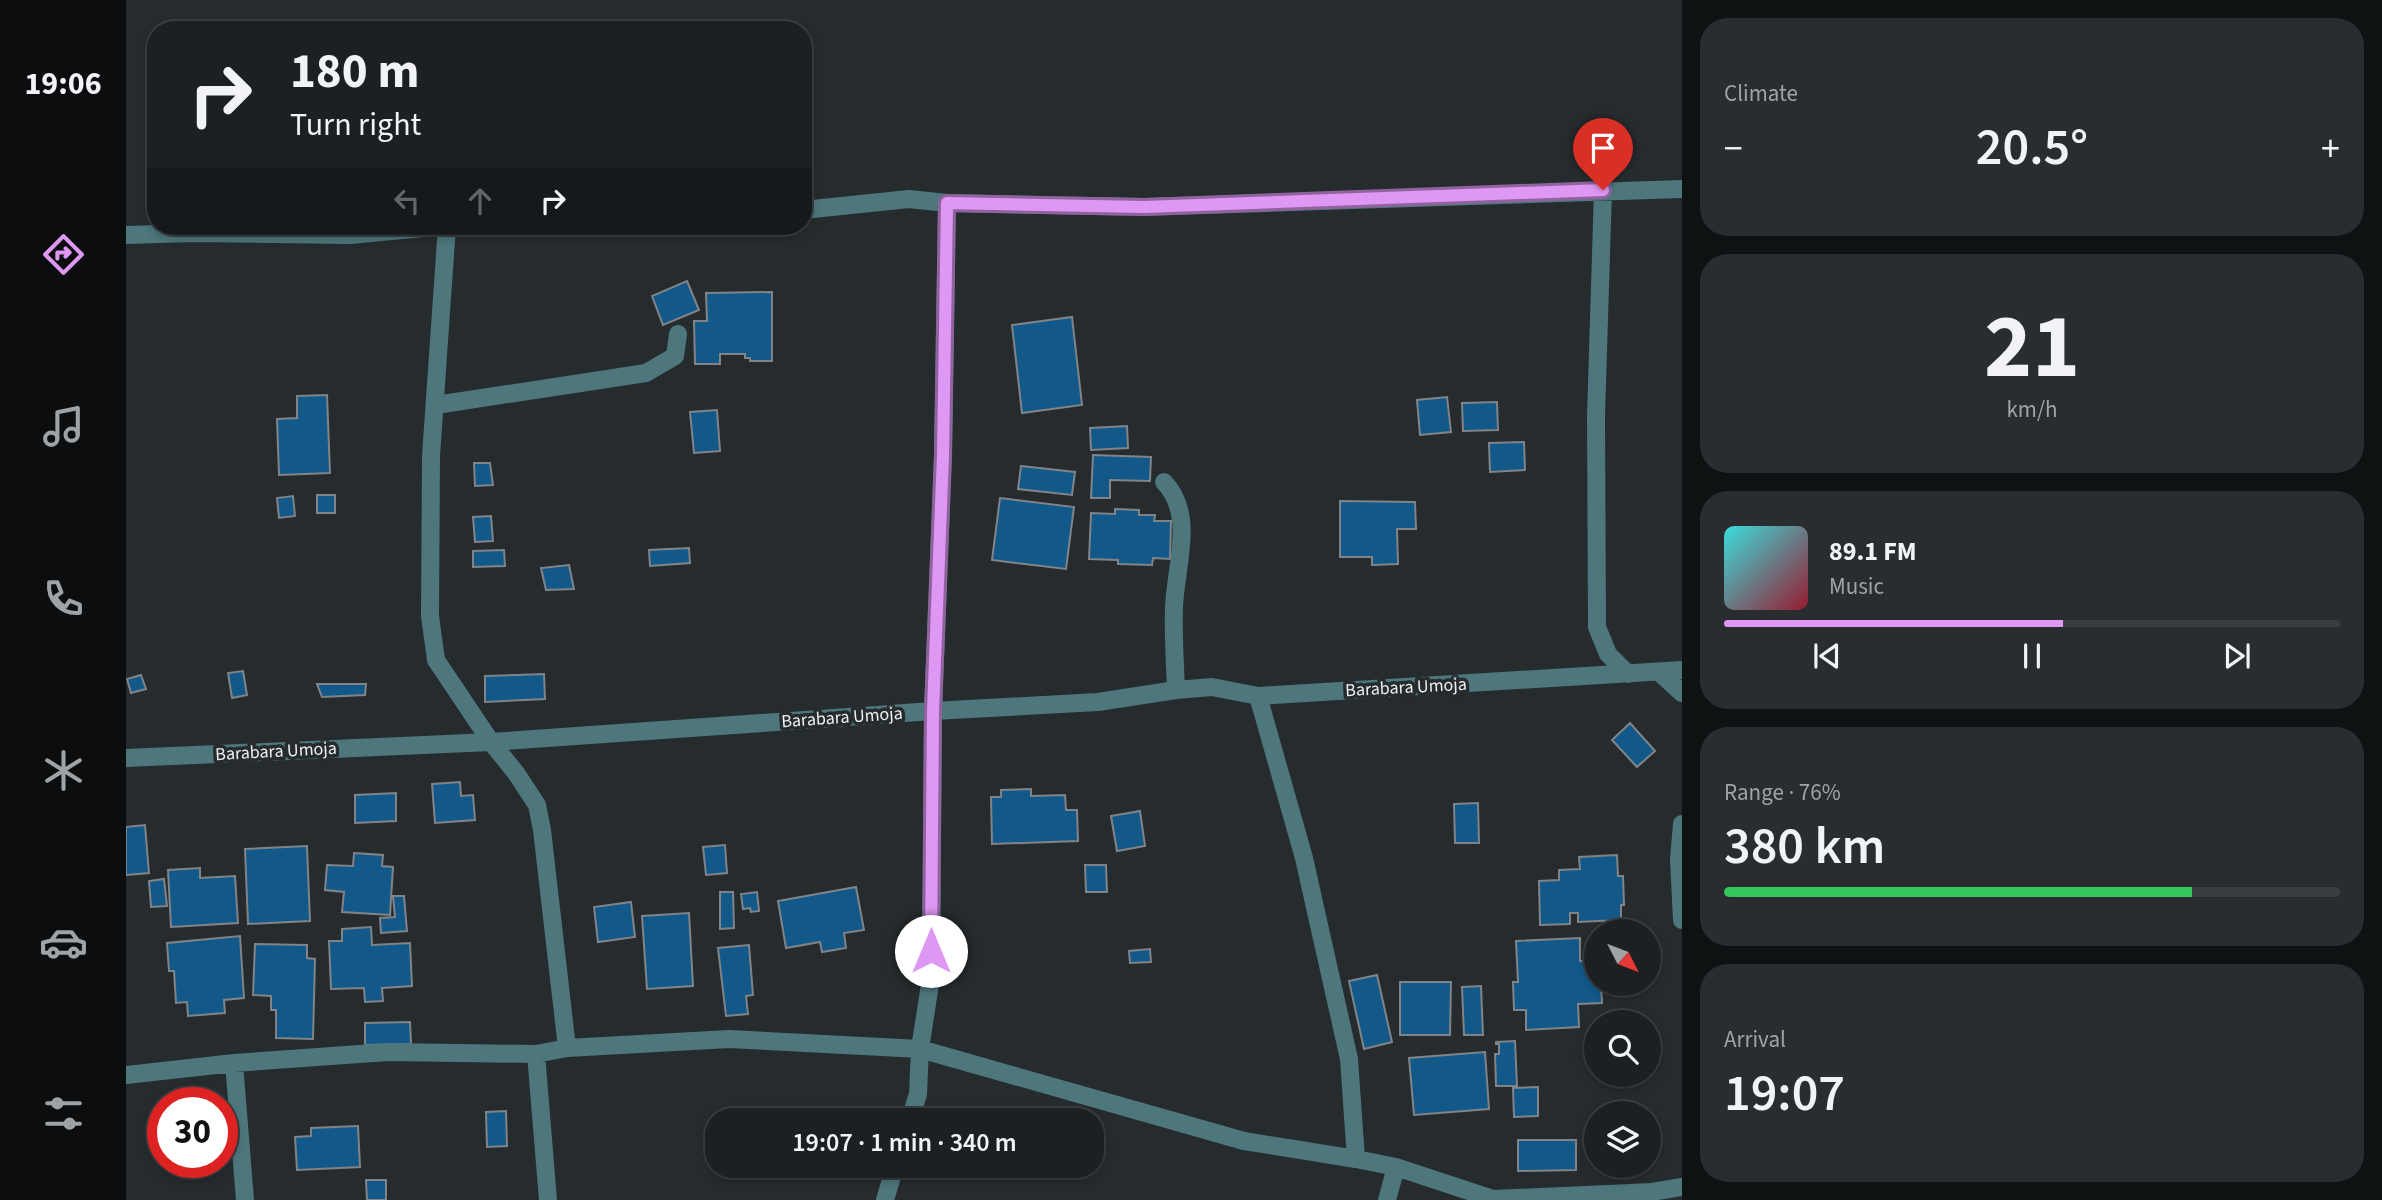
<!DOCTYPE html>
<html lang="en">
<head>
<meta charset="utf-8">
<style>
	:root { --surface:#1c2022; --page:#292d2f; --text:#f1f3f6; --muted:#a0a3a5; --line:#3a3e40; --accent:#de98f3 }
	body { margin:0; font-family:"Source Sans 3",sans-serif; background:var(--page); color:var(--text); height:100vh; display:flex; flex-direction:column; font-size:26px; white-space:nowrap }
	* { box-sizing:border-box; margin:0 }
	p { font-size:23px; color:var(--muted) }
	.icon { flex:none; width:38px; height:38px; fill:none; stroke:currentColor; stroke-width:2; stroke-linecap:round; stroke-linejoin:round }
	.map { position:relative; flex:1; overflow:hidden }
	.details { display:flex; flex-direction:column; gap:18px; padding:18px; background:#0f1213; width:700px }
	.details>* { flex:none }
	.top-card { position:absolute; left:21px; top:21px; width:665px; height:214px; border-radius:28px; box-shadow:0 4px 10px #0003,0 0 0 2px var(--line); background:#1c2022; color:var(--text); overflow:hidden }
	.needle { width:46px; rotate:132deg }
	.controls { position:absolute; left:1458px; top:919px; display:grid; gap:14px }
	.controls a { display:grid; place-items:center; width:77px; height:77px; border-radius:50%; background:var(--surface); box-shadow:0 4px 10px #0003,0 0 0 2px var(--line); font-size:35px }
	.speed { position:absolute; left:21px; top:1087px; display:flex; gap:14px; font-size:35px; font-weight:700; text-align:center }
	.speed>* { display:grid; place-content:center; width:91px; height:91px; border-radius:50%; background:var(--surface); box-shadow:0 4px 10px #0003,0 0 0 2px var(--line); line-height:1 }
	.speed .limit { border:10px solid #d22; background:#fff; color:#111 }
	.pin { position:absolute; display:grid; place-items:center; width:60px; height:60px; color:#fff; margin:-72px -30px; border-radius:50% 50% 50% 0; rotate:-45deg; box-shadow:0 0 7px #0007 }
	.pin .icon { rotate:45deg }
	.me { position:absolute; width:77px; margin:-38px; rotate:0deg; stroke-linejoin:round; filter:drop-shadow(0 0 5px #0008) }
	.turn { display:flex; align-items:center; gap:24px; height:147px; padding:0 28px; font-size:32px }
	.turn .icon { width:91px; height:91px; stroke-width:2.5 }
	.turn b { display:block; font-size:49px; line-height:60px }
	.lanes { display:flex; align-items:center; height:66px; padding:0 28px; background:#0003; justify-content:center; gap:35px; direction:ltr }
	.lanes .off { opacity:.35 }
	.big { font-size:52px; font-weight:600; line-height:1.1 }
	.details .widget { flex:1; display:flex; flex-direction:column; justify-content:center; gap:10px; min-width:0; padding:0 24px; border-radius:28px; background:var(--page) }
	.details .dial { align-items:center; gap:0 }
	.dial b { font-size:91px; line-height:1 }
	.song { display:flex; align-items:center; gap:21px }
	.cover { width:84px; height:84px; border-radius:10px; background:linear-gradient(135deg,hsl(180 70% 55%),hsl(350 70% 35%)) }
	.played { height:7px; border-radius:4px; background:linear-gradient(90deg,var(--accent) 55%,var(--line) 55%) }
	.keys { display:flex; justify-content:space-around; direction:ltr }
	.heat { display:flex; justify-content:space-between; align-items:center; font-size:38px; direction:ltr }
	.charge { height:10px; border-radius:5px; background:linear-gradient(90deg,#34c759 76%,var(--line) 0) }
	.trip { position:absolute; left:579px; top:1108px; width:399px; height:70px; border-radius:28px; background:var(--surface); box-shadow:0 4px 10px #0003,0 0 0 2px var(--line); font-weight:600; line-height:70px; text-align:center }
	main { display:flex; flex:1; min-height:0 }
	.tab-bar { display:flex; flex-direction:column; width:126px; justify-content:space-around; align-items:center; background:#0b0d0e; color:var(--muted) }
	.tab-bar .icon { width:49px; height:49px }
	.tab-bar .on { color:var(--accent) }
	.tab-bar b { font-size:32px; color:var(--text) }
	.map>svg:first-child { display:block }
	.building { fill:#12598a; stroke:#808488; stroke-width:2 }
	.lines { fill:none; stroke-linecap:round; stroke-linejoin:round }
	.minor { stroke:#4d767d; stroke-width:18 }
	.route-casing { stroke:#90639e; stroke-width:18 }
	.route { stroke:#de98f3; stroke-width:12 }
	.labels { text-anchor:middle; stroke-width:7; stroke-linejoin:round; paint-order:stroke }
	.street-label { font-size:18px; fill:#eceff1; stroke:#262b2d }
</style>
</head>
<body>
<main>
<nav class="tab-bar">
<b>19:06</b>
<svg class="icon on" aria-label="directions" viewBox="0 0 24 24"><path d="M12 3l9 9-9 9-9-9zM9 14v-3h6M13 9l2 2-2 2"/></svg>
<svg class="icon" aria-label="music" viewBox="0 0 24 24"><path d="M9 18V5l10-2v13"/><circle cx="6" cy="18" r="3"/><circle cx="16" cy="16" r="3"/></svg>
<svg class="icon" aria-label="phone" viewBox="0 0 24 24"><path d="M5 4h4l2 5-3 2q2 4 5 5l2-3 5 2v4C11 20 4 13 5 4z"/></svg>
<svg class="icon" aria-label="climate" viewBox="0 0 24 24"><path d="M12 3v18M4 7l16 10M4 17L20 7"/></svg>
<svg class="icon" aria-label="car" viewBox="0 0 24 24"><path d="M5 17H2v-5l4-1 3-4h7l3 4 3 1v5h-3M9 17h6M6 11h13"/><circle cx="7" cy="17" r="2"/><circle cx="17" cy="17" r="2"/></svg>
<svg class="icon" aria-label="filters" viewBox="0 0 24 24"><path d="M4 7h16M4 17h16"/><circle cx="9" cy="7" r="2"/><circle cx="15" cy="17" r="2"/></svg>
</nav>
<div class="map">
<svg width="1556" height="1200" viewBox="0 0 1556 1200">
	<rect width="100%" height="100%" fill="#262b2d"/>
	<path class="building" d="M 561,281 L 573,310 L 537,325 L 526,296 Z
		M 646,292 L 646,361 L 624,361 L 624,358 L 619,358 L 619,354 L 594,354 L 594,364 L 569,364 L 568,321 L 581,321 L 580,293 Z
		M 946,317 L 956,405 L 896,413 L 886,325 Z
		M 201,395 L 204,473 L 153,475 L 151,419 L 171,418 L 171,396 Z
		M 1321,397 L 1325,432 L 1294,435 L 1291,400 Z
		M 1371,402 L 1372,430 L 1337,431 L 1336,403 Z
		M 591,410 L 594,451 L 568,453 L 564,412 Z
		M 1001,426 L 1002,448 L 965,450 L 964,428 Z
		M 1398,442 L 1399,470 L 1364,472 L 1363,443 Z
		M 967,455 L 1025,457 L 1024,481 L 984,480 L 984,498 L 965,498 Z
		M 348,463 L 364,463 L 367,485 L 349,486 Z
		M 895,466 L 949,472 L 946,495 L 892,489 Z
		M 191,495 L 209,495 L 209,513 L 191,513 Z
		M 167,496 L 169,516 L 153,518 L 151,498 Z
		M 874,498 L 948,507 L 940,569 L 866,560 Z
		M 1214,501 L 1289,502 L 1290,529 L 1271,529 L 1272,564 L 1246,565 L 1246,557 L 1214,557 Z
		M 989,509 L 1013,510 L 1013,515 L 1029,515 L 1028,521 L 1045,521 L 1044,559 L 1027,558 L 1026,565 L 992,564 L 992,560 L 963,559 L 965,513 L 989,514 Z
		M 365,516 L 367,541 L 349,542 L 347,517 Z
		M 563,548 L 564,563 L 524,566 L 523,550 Z
		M 378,550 L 379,566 L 347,567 L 347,551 Z
		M 443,565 L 448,589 L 420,590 L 415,568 Z
		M 117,671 L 121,695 L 106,698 L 102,673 Z
		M 418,674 L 419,699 L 359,702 L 359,676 Z
		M 15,675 L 20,689 L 5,693 L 1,679 Z
		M 191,684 L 240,684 L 239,695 L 196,697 Z
		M 1504,723 L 1529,751 L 1511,767 L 1486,740 Z
		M 334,782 L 335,796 L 347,795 L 349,820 L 309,823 L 306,784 Z
		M 905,789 L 905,796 L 939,795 L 940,810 L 951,810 L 952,841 L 866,844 L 865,797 L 875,797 L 875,790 Z
		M 270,793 L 270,821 L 229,823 L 229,795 Z
		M 1352,803 L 1353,843 L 1329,843 L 1328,804 Z
		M 1014,811 L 1019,846 L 991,851 L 985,816 Z
		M 19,825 L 23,873 L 0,875 L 0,827 Z
		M 599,845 L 601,873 L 580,875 L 577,847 Z
		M 181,846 L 184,921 L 122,924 L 119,849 Z
		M 228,853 L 257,855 L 256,866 L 267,867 L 264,915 L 216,912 L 218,892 L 199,890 L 201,865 L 227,866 Z
		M 1491,855 L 1492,876 L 1497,876 L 1498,905 L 1495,905 L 1495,920 L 1452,922 L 1452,913 L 1444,913 L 1444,924 L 1414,925 L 1413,881 L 1433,880 L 1433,870 L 1454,869 L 1453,857 Z
		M 959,865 L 980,865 L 981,892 L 960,892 Z
		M 74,868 L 74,878 L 109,876 L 112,923 L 45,927 L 42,870 Z
		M 38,879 L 41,906 L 25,907 L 23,881 Z
		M 730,887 L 738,930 L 718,933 L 720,948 L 696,952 L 694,942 L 660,948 L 652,901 Z
		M 594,892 L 607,892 L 608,928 L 594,929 Z
		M 631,892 L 633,911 L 625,912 L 624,908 L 617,909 L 615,894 Z
		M 267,896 L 278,896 L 281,931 L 255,933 L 254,918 L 269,917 Z
		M 505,902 L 509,937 L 472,942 L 468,907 Z
		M 563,913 L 567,986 L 521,989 L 516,916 Z
		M 245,927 L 246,945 L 284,943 L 286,986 L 256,988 L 257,1001 L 239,1002 L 238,988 L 205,989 L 203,941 L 216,941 L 216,929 Z
		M 114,936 L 118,998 L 98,1000 L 99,1013 L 62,1016 L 61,1002 L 50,1003 L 48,971 L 43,971 L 41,943 Z
		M 1454,938 L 1454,961 L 1470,960 L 1470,984 L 1475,984 L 1476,1003 L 1452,1004 L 1453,1027 L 1400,1030 L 1400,1010 L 1388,1010 L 1387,982 L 1392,982 L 1390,941 Z
		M 129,944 L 181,945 L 181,958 L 189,959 L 187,1039 L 150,1038 L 150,1010 L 145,1010 L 145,996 L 127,995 Z
		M 623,945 L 627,995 L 620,996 L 622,1014 L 600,1016 L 592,948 Z
		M 1024,949 L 1025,962 L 1004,963 L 1003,951 Z
		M 1251,975 L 1266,1042 L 1238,1049 L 1223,981 Z
		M 1274,982 L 1325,982 L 1324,1035 L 1274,1035 Z
		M 1355,986 L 1357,1035 L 1338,1035 L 1336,987 Z
		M 284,1022 L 285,1044 L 239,1045 L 239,1023 Z
		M 1389,1041 L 1391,1086 L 1370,1086 L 1369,1054 L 1373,1054 L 1373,1044 L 1370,1044 L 1370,1042 Z
		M 1359,1052 L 1363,1109 L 1288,1115 L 1283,1058 Z
		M 1412,1087 L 1412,1116 L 1388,1117 L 1387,1088 Z
		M 380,1111 L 381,1146 L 361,1147 L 360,1112 Z
		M 232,1126 L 234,1167 L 171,1170 L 169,1137 L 185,1136 L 185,1128 Z
		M 1392,1140 L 1450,1140 L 1450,1170 L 1392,1171 Z
		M 240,1180 L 260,1180 L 260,1200 L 241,1200 Z"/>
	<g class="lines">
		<path class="minor" d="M 1477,190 L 1470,416 L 1471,627 L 1482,654 L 1502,674
			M 677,210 L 783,199 L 821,203 L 1018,207 L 1556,189
			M 321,226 L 305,456 L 304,616 L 310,660 L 365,742 L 390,773 L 411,805 L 416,830 L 441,1048
			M 0,235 L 67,233 L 224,235 L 319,226
			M 310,405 L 520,373 L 549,356 L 552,334
			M 1038,482 C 1070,515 1049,567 1048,608 C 1047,635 1049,663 1050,690
			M 1533,672 L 1556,693
			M 1132,696 L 1178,858 L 1223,1059 L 1230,1159
			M 0,758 L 365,742 L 807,711 L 972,702 L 1050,690 L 1086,687 L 1132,696 L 1556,670
			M 1556,824 L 1553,859 L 1556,920
			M 410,1054 L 422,1200
			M 108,1063 L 119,1200
			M 0,1075 L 108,1063 L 262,1052 L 410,1054 L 441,1048 L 603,1039 L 794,1049 L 1118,1141 L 1230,1159 L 1270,1167 L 1367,1199 L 1526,1192 L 1556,1187
			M 784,1120 L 792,1094 L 794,1049 L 805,978 L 807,711 L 817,455 L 821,203
			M 759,1200 L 769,1166
			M 1261,1200 L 1270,1167"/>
	</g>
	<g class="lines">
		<g class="route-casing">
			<path id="route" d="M 805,951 L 807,711 L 817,455 L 821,203 L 1018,207 L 1477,190"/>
		</g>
		<use href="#route" class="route"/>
	</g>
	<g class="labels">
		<g class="street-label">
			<text transform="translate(1280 687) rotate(-3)" y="6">Barabara Umoja</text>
			<text transform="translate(716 717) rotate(-4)" y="6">Barabara Umoja</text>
			<text transform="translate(150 751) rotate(-3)" y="6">Barabara Umoja</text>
		</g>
	</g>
</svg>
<div class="controls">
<a><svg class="needle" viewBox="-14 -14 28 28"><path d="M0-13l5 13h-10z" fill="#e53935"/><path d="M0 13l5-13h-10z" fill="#a0a3a5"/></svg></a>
<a><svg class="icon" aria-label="search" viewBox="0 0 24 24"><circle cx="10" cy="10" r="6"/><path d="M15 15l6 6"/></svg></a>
<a><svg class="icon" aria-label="layers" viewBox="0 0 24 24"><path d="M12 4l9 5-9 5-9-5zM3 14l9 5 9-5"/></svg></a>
</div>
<div class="speed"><div class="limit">30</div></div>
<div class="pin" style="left:1477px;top:190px;background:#d93025"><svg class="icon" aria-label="arrive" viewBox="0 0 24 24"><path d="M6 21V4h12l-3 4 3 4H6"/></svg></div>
<svg class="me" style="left:805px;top:951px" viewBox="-20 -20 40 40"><circle r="19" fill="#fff"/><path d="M0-13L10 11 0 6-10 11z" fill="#de98f3"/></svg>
<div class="trip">19:07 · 1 min · 340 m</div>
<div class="top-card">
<div class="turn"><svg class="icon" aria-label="right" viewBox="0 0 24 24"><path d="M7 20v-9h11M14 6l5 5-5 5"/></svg><div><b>180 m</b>Turn right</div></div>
<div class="lanes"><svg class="icon off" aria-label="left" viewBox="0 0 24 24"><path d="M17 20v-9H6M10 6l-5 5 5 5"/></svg><svg class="icon off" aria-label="ahead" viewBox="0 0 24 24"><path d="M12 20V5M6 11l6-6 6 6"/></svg><svg class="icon" aria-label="right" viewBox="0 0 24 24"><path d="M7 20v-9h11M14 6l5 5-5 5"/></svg></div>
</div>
</div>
<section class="details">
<div class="widget"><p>Climate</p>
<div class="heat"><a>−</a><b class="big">20.5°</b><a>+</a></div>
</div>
<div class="widget dial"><b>21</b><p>km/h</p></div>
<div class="widget">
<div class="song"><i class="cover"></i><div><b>89.1 FM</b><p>Music</p></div></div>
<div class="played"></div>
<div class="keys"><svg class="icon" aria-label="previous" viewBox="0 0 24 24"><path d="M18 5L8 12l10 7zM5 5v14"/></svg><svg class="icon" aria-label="pause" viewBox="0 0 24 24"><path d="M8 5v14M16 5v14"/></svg><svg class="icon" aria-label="next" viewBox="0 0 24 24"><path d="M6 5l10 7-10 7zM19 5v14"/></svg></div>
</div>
<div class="widget"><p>Range · 76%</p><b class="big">380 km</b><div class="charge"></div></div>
<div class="widget"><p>Arrival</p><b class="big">19:07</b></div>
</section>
</main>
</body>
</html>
